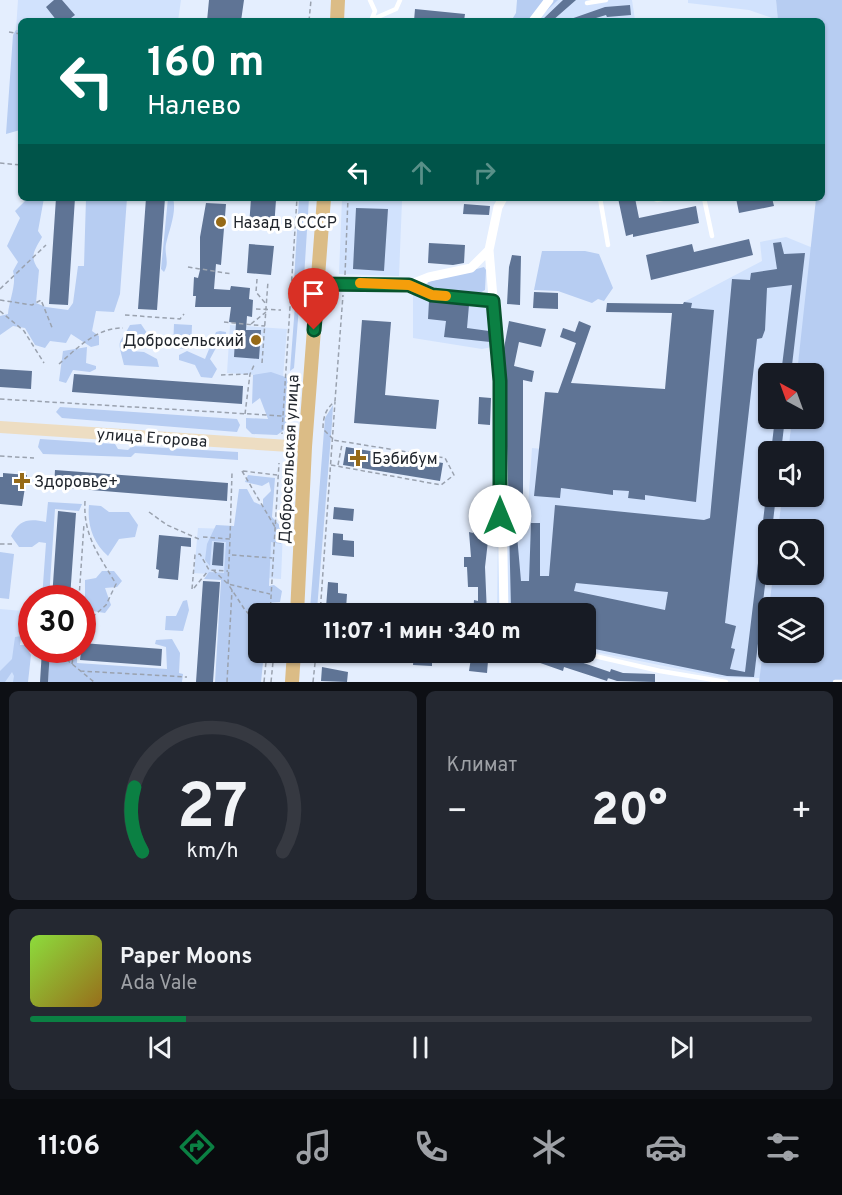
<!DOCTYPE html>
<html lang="ru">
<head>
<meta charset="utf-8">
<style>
	:root { --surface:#171b24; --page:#242831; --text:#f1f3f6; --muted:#9ea1a6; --line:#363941; --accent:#0b8043 }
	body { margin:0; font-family:Overpass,sans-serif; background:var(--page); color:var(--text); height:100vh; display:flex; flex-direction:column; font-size:22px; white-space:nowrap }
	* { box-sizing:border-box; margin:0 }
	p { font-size:20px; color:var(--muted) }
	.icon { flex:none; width:33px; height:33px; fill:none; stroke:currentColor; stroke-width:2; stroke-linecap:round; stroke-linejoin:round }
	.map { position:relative; height:682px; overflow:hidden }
	.sheet { display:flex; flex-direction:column; gap:9px; padding:9px; background:#0d0f14; flex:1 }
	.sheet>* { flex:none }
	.hud { position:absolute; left:18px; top:18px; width:807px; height:183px; border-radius:9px; box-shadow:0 2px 4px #0004; background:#00695c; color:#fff; overflow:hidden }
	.needle { width:39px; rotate:319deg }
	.fabs { position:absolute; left:758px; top:363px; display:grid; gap:12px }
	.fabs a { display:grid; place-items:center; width:66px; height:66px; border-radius:9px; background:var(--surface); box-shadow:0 2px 4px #0004; font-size:30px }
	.speed { position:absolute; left:18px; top:585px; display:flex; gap:12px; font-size:30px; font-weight:700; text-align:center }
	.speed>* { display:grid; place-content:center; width:78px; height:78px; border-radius:50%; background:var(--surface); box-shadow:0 2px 4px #0004; line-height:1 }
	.speed .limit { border:9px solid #d22; background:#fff; color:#111 }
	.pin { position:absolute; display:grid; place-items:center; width:51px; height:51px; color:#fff; margin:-62px -26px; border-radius:50% 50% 50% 0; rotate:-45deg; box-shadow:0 0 6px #0007 }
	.pin .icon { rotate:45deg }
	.me { position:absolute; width:66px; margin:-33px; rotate:0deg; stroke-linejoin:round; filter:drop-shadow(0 0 4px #0008) }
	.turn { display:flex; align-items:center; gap:21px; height:126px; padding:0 30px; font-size:27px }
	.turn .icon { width:78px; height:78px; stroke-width:2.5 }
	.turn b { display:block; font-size:42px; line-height:51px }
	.lanes { display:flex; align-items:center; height:57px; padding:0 30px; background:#0003; justify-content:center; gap:30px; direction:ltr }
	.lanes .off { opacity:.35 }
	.big { font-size:45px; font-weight:800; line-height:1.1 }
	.sheet .card { flex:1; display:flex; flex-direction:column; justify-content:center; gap:9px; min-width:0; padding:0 21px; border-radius:9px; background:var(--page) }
	.sheet .dial { align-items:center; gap:0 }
	.dial svg { height:156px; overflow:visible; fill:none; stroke:var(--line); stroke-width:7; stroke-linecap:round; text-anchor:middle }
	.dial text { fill:var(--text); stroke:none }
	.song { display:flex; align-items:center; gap:18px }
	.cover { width:72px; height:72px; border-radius:9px; background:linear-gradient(135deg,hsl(90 70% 55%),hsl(40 70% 35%)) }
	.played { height:6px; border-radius:3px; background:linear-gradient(90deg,var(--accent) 20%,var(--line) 20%) }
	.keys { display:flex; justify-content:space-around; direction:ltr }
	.heat { display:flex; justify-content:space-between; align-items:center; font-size:33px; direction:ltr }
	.sheet .tiles { flex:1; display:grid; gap:9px; grid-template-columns:1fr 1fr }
	.card:last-child { grid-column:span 2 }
	.trip { position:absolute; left:248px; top:603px; width:348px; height:60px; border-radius:9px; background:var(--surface); box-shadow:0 2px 4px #0004; font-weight:800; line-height:60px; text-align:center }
	.menu { display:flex; height:96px; justify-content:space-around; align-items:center; background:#090b0e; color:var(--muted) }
	.menu .icon { width:42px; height:42px }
	.menu .active { color:var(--accent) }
	.menu b { font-size:27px; color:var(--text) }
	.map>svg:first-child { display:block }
	.built { fill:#d1e2fd }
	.green { fill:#b7cdf2 }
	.building { fill:#5f7495; fill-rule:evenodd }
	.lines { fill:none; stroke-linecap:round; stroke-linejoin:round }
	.path { stroke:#9aa2af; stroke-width:1.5; stroke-dasharray:4.5 3; stroke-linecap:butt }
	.lane { stroke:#fff; stroke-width:4.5 }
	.street { stroke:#fff; stroke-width:9 }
	.secondary { stroke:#edddc2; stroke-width:12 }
	.primary { stroke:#dbbc86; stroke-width:14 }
	.route-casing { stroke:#07532c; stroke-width:15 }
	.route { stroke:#0b8043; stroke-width:10 }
	.slow { stroke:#f59e0b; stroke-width:10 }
	.poi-dot { fill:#966a17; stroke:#fff; stroke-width:2 }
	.labels { text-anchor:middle; stroke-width:6; stroke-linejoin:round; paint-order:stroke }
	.poi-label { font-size:16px; fill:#21262d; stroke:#fff; text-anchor:start }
	.street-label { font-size:16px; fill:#21262d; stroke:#fff }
</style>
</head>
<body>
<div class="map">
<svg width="842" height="682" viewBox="0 0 842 682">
	<rect width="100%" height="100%" fill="#e4eefe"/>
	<path class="built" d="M 18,0 L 181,0 L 178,21 L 21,21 L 21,30 L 16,30 Z
		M 551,0 L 632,0 L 635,20 L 518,21 Z
		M 688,0 L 776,0 L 778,20 L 749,10 L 688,3 Z
		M 342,198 L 402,201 L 399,276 L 339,274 Z
		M 786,237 L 813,248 L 797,373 L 768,374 L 768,418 L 792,419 L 788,451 L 768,452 L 768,496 L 782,497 L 778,529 L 768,530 L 768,574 L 773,575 L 760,678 L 719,677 L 585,650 L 585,614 L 497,614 L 498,522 L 527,521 L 532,448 L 574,452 L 672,400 L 684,302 L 762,261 L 760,242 Z
		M 413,295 L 482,302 L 487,309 L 492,331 L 492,347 L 482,349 L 413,338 Z
		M 230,325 L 287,329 L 283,377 L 227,373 Z
		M 198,528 L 283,531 L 281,579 L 194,573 Z
		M 0,609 L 23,611 L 20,645 L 25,645 L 18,682 L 0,682 Z"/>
	<path class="green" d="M 517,0 L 558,0 L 538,19 L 511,21 L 516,13 Z
		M 776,0 L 842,0 L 842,682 L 759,682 L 768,612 L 768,652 L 813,652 L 813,608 L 769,607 L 773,575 L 813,574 L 813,530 L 778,529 L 782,497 L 813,496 L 813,452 L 788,451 L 792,419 L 813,418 L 813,374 L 797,373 L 816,199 L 802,198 L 822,198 L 822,21 L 778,21 Z
		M 16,30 L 21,30 L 21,127 L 20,130 L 6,134 L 13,35 Z
		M 28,198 L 44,198 L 38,231 L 42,237 C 34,251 29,257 39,270 L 36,303 L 46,307 L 68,310 L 73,303 L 78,266 L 84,266 L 86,198 L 127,198 L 120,294 L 114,312 L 96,311 L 92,331 L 99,336 L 99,345 L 91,347 L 71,334 L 66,343 L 50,341 L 45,348 L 35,345 L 25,328 L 13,326 L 0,335 L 0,316 L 8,314 C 9,301 17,284 13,271 L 18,262 L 7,246 L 20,218 L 15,211 Z
		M 168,198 L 173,198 C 177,212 169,230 166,244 C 164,254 170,263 164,272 L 161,269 Z
		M 299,198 L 309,198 L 304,278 L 294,281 Z
		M 542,251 L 585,251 L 599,254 L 613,288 L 604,301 L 598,299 L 592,303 L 558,291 L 534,290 Z
		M 484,267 L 486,270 L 485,290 C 472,300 443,290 428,288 L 427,285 L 428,282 Z
		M 296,292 L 300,295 L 294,368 L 290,371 Z
		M 141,324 L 147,333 L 132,351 L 144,352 L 157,359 L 159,367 L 124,365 C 117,337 118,347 130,325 Z
		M 174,324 L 192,325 L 191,349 L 173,348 Z
		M 220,331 L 226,332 L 225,345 L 217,346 L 210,359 L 217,369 L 212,378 L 201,377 L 195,365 L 179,360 L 179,355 L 187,351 L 205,359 L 216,332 Z
		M 87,347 L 86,363 L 96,366 L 96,369 L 90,372 L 73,370 L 66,383 L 59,381 L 63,351 Z
		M 271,372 L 291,379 L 287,428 L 277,435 L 252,434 L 246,428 L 246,418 L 268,419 L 260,398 L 252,404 L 253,375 Z
		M 333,405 L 332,423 L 317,610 L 310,609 L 325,418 Z
		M 60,407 L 237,419 L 240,425 L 237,432 L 62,418 L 56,412 Z
		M 40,439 L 115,444 L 118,449 L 128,450 L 132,446 L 238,452 L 238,460 L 135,453 L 131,457 L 43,454 L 38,447 Z
		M 248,475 L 275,478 L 272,517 L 283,529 L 281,544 L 271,542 L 269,586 L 274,585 L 282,591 L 280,602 L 268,603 L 267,613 L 258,614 L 258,652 L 264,653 L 261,682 L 215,682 L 221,580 L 204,579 L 209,572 L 224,573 L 226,542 L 212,541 L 210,566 L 205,560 L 207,544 L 216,525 L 234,526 L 239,489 L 247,489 L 254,502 L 263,506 L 263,499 L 271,491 L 269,482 L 262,486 L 245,482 Z
		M 48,502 L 82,504 L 79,511 L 55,509 L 49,598 L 42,598 L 46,543 L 39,542 L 32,547 L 19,547 L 11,536 C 19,520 28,518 46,522 Z
		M 89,505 L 101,506 L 109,512 L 129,512 L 138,525 L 135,537 L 119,539 L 108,556 C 93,543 87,525 89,505 Z
		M 0,552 L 14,554 L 9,599 L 0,598 Z
		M 102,571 L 114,571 L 122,581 L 117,587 L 105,588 L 111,605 L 105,613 L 92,611 L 85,605 L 85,580 L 96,578 Z
		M 187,600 L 189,610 L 183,631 L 165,630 L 166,616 L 176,616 L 183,601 Z
		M 21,636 L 20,645 L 25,645 L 31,655 L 28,682 L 13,682 L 14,676 L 12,672 L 5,682 L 0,682 L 0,671 L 12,659 L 15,637 Z
		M 172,639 L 180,653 L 179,673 L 183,674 L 182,682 L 48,682 L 50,650 L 77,652 L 77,663 L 167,669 L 166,647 L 155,644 L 156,640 Z"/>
	<path class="building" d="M 54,0 L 62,0 L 75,15 L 67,21 L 57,21 L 46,7 Z
		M 209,0 L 244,0 L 241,21 L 207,21 Z
		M 563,0 L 576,0 L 552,21 L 541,21 Z
		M 630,5 L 631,15 L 607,17 L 606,15 L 586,21 L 565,21 L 605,7 Z
		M 415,9 L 465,14 L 464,21 L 414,21 Z
		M 56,198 L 75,198 L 68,305 L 49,304 Z
		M 146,198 L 165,198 L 157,310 L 138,309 Z
		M 251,198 L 276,200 L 274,228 L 249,227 Z
		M 618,198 L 635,198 L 639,218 L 696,206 L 699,223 L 633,237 L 633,234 L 626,236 Z
		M 736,198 L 772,198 L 774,206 L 739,213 Z
		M 206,203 L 226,204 L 221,265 L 216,264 L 214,289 L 230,290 L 231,286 L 250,288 L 249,299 L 253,300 L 252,317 L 247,316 L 246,330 L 261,330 L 259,359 L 234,357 L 236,323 L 229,322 L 231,307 L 195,307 L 196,296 L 193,296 L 194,277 L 198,278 L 200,270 L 200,237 Z
		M 464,204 L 490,206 L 489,215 L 463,214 Z
		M 356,208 L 388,209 L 384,271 L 353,269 Z
		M 749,239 L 753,255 L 651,280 L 646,255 L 692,244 L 694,252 Z
		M 781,242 L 784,254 L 805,253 L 791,374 L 781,374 L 792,285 L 767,288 L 765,330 L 762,338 L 757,339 L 725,623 L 736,626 L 731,648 L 735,649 L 730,669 L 745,672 L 766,496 L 776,496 L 772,530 L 768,530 L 768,560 L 754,677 L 727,676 L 585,647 L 585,614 L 533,614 L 511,608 L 509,525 L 516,524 L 521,581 L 529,581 L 531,523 L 540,523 L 540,576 L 549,576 L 555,505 L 704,520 L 710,518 L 732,279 L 750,280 L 751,273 L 777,269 L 773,243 ZM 576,583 L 668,592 L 665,610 L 574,591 Z
		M 429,243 L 465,245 L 464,263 L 453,265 L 428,263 Z
		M 249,244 L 274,246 L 271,275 L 247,273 Z
		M 512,255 L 521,256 L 520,305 L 507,304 L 509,267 Z
		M 534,292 L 558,293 L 558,309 L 533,308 Z
		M 429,301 L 469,305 L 467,328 L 489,331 L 490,342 L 444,337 L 446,321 L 428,319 Z
		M 684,302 L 692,303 L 691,308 L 714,310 L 696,502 L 645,495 L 645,500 L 628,498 L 629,491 L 613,490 L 613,495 L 561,488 L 560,498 L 534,496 L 545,392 L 558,393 L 576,343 L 560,337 L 563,328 L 575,332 L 579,321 L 591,326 L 571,383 L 665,389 L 672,313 L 606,312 L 607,303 L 683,304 Z
		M 362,320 L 391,322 L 385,395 L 439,400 L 436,429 L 354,423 Z
		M 509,321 L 546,329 L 541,347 L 519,342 L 514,366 L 534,371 L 532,382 L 523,380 L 523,511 L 509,512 L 504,348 Z
		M 0,369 L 32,371 L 31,389 L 0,387 Z
		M 74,374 L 243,386 L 242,404 L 72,392 Z
		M 479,397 L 491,398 L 490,425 L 478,424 Z
		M 775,418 L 785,418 L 781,452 L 771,452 Z
		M 346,447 L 443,463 L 440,481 L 343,465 Z
		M 55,470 L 228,483 L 227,501 L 54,487 Z
		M 3,473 L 27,475 L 22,506 L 0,504 L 0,477 L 3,477 Z
		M 334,507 L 354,509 L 353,521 L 333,519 Z
		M 58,511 L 76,513 L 70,598 L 52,598 Z
		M 473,529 L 489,532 L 485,567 L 487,614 L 473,614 L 474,600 L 478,601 L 478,587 L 468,587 L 467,567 L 464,567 L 464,557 L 471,557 L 469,532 L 473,533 Z
		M 333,533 L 343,534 L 343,540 L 354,541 L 354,557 L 332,555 Z
		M 159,535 L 191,538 L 191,547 L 181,546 L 178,580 L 158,578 L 159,570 L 156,569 Z
		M 214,542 L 224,543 L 223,566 L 212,565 Z
		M 203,581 L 220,582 L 213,682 L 196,682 Z
		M 328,582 L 338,583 L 338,593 L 347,594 L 346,609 L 326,607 Z
		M 82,643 L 162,649 L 161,666 L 80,660 Z
		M 42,650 L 50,650 L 48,682 L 40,682 Z
		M 414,652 L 432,653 L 432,666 L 413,665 Z
		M 528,652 L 551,652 L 610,672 L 607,681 L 564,667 L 563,671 L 526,658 Z
		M 471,658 L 488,661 L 487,673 L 469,671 Z
		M 322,667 L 348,672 L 347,682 L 321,681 Z
		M 611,669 L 623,673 L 655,674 L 655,682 L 617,681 L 608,678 Z"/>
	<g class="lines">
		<path class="path" d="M 309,21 L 311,0
			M 9,32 L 21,34
			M 0,163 L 21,165
			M 188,267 L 232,274
			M 345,275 L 348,198
			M 257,279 L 256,292 L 266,304
			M 0,289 L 46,245
			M 0,300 L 32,305 L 41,300 L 53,330
			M 256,309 L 281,310
			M 0,311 L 24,331 L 44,363
			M 125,315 L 180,319 L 184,314
			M 224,322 L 265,326
			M 251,324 L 266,312
			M 262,363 L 268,281
			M 59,364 C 77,348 98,327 123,328
			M 221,375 L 250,374
			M 0,399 L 283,416 L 282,434
			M 245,414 L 250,374 L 255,363
			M 290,417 L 283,416 L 297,198
			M 333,439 L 323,429 C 323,416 326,409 335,401 L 343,295
			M 0,456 L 34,458
			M 331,465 L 441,485 L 454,475 L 445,458 L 333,440
			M 338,465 L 342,444
			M 242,471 L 275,527
			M 243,471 L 277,475
			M 85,501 C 83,536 99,555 116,584 L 106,605 L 89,620
			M 149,512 L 167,525 L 201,540
			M 203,537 L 230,539 L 228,584 L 245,610 L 258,624
			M 230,538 L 232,473
			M 0,544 L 14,544
			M 232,555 L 272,558
			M 213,570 L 228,584 L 270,594
			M 194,588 L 208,571
			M 192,589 L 195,555 L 200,554 L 209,570 L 228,571
			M 79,598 L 84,524
			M 270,614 L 279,463
			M 320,614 L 335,402
			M 82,628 L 89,629
			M 55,650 L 94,682
			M 309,654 L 316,652
			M 72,664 L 74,650
			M 80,671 L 187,677
			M 227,682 L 232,590
			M 264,682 L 267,652
			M 271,682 L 274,652
			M 313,682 L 316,654"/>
		<path class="lane" d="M 370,0 L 375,11 L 371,21
			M 587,3 L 606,0
			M 371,20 L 396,9 L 400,0
			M 600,198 L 608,245
			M 652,198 L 657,200 L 667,198
			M 704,198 L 712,236
			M 409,285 L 432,295 L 493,301
			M 577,652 L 660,671 L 726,682
			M 835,682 L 842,682"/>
		<path class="street" d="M 533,21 L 549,0
			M 489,250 L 500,381 L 504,614
			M 318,284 L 409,285 L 429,277 L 471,268 L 489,250 L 498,207 L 503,198"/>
		<path class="secondary" d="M 0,427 L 305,447"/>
		<path class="primary" d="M 337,21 L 338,0
			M 297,614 L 305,447 L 324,198
			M 292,682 L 294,652"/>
	</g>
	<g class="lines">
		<g class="route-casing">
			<path id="route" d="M 314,330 L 318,284 L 409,285 L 432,295 L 493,301 L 500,381 L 500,516"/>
		</g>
		<use href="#route" class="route"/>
		<path class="slow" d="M 360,283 L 409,285 L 432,295 L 446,296"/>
	</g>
	<g class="poi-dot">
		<circle cx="221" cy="222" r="6"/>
		<circle cx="256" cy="340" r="6"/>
		<path d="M355 449h6v6h6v6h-6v6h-6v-6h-6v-6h6z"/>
		<path d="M19 472h6v6h6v6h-6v6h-6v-6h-6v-6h6z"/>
	</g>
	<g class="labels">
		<g class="poi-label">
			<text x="233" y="228">Назад в СССР</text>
			<text x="244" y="346" text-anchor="end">Добросельский</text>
			<text x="372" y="464">Бэбибум</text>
			<text x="34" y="487">Здоровье+</text>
		</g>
		<g class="street-label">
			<text transform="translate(152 437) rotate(4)" y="6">улица Егорова</text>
			<text transform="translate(288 459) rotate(-87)" y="6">Добросельская улица</text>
		</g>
	</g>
</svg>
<div class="fabs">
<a><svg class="needle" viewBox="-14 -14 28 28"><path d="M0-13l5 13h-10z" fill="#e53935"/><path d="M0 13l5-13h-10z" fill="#9ea1a6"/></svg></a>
<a><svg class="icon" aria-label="sound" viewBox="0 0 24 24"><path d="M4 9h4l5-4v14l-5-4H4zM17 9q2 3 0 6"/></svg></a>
<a><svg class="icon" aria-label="search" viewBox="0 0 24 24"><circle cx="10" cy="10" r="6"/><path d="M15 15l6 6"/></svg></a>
<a><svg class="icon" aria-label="layers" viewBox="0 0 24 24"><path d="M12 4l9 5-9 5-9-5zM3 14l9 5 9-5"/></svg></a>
</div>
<div class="speed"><div class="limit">30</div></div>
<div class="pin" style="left:314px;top:330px;background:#d93025"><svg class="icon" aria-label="arrive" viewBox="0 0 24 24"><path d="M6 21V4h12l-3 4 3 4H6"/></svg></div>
<svg class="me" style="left:500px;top:516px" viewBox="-20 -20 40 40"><circle r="19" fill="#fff"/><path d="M0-13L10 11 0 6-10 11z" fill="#0b8043"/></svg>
<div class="trip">11:07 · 1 мин · 340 m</div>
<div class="hud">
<div class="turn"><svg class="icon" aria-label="left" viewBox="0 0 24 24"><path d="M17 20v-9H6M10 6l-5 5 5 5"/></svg><div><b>160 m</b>Налево</div></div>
<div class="lanes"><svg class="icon" aria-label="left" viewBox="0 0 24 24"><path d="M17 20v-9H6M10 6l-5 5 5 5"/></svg><svg class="icon off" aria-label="ahead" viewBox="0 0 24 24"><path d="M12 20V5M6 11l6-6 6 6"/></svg><svg class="icon off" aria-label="right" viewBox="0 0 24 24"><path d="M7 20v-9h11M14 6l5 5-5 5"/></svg></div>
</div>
</div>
<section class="sheet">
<div class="tiles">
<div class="card dial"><svg viewBox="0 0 100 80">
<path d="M14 69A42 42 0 1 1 86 69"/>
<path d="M14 69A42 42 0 0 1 10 36" stroke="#0b8043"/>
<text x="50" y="56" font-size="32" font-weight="700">27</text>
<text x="50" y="72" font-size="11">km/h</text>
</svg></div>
<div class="card"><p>Климат</p>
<div class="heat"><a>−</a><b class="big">20°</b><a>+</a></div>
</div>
<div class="card">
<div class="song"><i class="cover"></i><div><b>Paper Moons</b><p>Ada Vale</p></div></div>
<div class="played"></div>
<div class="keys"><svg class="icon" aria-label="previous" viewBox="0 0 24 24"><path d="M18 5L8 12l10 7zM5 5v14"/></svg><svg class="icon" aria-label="pause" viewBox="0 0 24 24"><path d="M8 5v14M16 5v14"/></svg><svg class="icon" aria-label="next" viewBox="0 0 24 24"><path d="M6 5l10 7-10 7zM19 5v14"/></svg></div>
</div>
</div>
</section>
<nav class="menu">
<b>11:06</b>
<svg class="icon active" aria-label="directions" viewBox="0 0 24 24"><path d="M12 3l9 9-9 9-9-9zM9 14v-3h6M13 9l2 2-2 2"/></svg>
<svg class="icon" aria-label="music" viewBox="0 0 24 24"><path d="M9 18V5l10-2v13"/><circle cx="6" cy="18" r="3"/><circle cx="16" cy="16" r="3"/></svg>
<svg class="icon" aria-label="phone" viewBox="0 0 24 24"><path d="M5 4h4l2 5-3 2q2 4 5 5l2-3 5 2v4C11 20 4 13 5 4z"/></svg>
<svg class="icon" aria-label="climate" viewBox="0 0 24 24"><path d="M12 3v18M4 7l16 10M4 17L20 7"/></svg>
<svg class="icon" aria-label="car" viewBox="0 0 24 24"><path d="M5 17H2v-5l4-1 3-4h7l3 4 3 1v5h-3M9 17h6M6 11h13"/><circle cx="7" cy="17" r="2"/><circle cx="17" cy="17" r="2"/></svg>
<svg class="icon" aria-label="filters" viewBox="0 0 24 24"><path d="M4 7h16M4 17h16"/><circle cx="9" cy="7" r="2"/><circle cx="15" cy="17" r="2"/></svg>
</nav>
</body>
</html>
